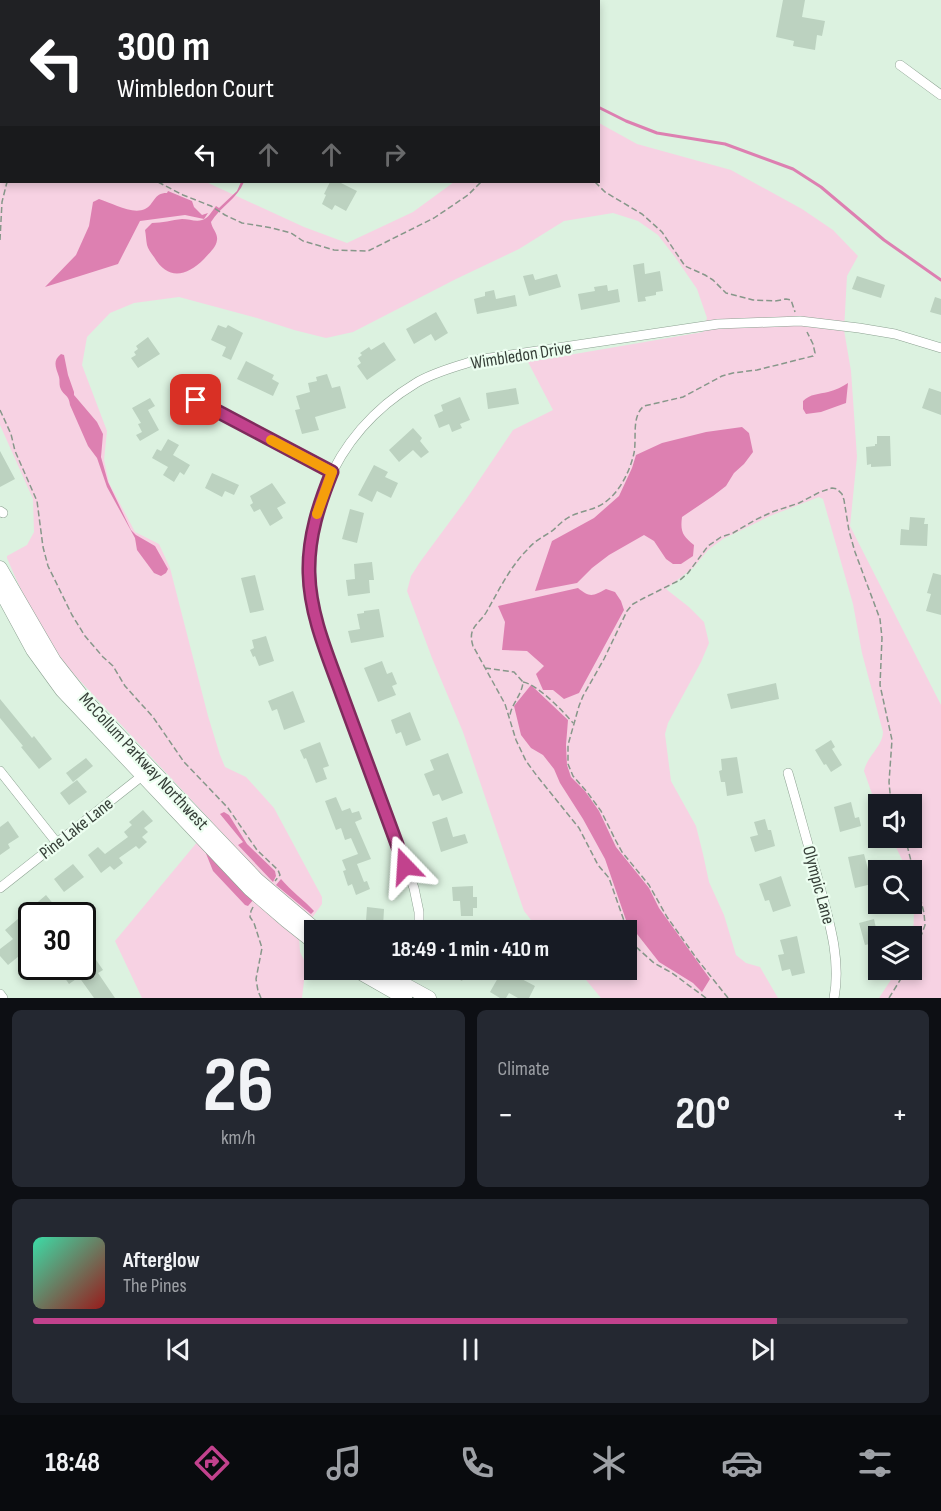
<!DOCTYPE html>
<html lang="en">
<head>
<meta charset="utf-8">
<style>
	:root { --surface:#171b24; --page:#242831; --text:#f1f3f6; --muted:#9ea1a6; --line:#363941; --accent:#c2428d }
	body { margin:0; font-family:"Sofia Sans Condensed",sans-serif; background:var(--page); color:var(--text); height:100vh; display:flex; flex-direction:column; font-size:22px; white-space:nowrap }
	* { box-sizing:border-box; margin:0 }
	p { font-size:20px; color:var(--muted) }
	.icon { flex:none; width:33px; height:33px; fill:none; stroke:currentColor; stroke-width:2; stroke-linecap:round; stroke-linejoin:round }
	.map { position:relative; height:998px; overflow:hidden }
	.drawer { display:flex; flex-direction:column; gap:12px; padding:12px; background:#0d0f14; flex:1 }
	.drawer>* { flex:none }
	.guide { position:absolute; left:0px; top:0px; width:600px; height:183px; box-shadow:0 3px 9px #0003; background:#202124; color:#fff; overflow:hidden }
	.fabs { position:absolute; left:868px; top:794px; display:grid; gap:12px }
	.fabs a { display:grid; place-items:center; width:54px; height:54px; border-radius:0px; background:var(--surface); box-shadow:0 3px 9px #0003; font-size:30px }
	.speed { position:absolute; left:18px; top:902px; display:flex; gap:12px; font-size:30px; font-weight:700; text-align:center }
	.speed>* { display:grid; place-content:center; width:78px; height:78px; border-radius:50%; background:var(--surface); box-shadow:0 3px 9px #0003; line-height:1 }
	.speed .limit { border:3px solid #111; border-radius:9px; background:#fff; color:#111 }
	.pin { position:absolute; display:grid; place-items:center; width:51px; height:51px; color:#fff; margin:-26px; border-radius:12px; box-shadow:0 3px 9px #0006 }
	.me { position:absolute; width:66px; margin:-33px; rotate:340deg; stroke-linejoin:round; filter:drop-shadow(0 0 4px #0008) }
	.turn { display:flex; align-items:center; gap:21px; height:126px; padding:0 18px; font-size:27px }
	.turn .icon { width:78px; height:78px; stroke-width:2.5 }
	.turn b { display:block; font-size:42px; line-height:51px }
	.lanes { display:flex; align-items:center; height:57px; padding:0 18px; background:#0003; justify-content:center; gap:30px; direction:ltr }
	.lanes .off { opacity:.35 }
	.big { font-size:45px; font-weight:700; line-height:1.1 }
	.drawer .card { flex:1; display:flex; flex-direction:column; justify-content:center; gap:9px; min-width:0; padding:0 21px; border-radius:9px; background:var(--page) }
	.drawer .dial { align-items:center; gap:0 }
	.dial b { font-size:78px; line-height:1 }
	.song { display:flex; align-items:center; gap:18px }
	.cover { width:72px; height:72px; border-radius:9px; background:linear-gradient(135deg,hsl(160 70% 55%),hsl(0 70% 35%)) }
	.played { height:6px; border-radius:3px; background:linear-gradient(90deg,var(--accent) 85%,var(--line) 85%) }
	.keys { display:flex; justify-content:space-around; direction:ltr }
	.heat { display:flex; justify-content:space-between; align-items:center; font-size:33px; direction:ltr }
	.drawer .tiles { flex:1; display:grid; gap:12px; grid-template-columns:1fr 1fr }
	.card:last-child { grid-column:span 2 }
	.trip { position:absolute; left:304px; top:920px; width:333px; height:60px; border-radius:0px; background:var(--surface); box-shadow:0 3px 9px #0003; font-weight:700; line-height:60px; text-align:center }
	.dock { display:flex; height:96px; justify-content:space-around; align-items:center; background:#090b0e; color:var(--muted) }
	.dock .icon { width:42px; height:42px }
	.dock .selected { color:var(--accent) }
	.dock b { font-size:27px; color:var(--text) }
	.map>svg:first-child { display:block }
	.green { fill:#f7d2e3 }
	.water { fill:#dd80b1 }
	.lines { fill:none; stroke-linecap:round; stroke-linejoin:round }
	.stream { stroke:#dd80b1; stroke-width:3 }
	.building { fill:#bcd2c0 }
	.lane-casing { stroke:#8da292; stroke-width:6 }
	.street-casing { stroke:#8da292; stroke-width:10 }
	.secondary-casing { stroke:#8da292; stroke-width:15 }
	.path { stroke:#87978a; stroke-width:1.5; stroke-dasharray:6 3; stroke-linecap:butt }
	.lane { stroke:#fff; stroke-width:4.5 }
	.street { stroke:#fff; stroke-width:9 }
	.secondary { stroke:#fff; stroke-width:14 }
	.route-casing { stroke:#7e2b5c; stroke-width:15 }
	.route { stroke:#c2428d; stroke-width:10 }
	.slow { stroke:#f59e0b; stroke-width:10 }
	.labels { text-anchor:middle; stroke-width:4.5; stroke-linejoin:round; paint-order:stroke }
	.street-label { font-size:18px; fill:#353e37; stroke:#ecfef0 }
</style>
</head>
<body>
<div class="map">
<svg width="941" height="998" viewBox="0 0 941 998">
	<rect width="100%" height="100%" fill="#dcf2e0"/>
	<path class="green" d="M 599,123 L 637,144 L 731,170 L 802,209 L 833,230 L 858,256 L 847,276 L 844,330 L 851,371 L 857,457 L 850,526 L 941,705 L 941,998 L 879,998 L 898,969 L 912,969 L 914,910 L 912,900 L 912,870 L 907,870 L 891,837 L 912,837 L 912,804 L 879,804 L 879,814 L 864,771 C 867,756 883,746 883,732 L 862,653 L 853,604 L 823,499 L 819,497 L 770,516 L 723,539 L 708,550 L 694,567 L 666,589 L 689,607 L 704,622 L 709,643 L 701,662 L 668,723 L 665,734 L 671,781 L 696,826 L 703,854 L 709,882 L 724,915 L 736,955 L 746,963 L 760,967 L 778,998 L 601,998 L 577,969 L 627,969 L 627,930 L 539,930 L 524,911 L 463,732 L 432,658 L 407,591 L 411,576 L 420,562 L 465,501 L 513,430 L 553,410 L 528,362 L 703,332 L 707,318 L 697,289 L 675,257 L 658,235 L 638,221 L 613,213 L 564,221 L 519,249 L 456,279 L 353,332 L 326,338 L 294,330 L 257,318 L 179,297 L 134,303 L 110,313 L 87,337 L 82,365 L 107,431 L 104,460 L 109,483 L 135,532 L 159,544 L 170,568 L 208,716 L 220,755 L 225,767 L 246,777 L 274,808 L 322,897 L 322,904 L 299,936 L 300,952 L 306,964 L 302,998 L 142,998 L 115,941 L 213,823 L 69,669 C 44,636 23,597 7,558 L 7,556 L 27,545 L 34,532 L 33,499 L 0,425 L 0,184 L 1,177 L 2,182 L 206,182 L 304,227 L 347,243 L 413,212 L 454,182 L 598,182 Z"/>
	<path class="water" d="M 241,182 L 244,182 C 237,199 220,207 211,222 C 212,229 218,233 217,240 C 216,248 209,253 204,259 C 187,276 168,281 154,257 C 151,253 148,249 147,245 C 146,240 146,235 145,230 L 152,223 C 162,223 172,220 182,219 C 189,219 196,222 202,220 C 208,219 212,211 216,206 L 219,208 L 237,191 Z
		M 168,191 L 192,201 L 194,207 L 202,215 L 208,213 L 204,219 L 185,215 L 140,221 L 118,264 L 45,287 L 76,255 L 89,226 L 93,202 L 99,199 C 112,203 132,215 145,209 C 155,204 153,193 167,193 Z
		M 61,354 L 64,355 L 68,375 L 74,392 L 74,395 L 97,422 L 103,434 L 101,457 L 108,482 L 131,530 L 136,535 L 155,546 L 168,569 L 166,573 L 161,576 L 154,573 L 137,550 L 135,538 L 107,487 L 97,458 L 88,446 L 70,405 C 69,394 63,396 60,387 C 59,384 60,380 59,377 C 56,368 52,361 61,354 Z
		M 848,383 L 846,403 L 821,412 L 806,414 L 803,409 L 803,401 C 810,394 819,394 828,392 C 836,390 842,387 848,383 Z
		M 742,427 L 749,433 L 753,452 L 744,464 L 734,473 L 726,486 L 713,496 L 682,517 C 680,532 683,536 694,545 L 693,556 L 681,564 L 673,564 L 666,559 L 654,541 L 644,535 L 609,555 L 592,568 L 577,583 L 535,591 L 552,541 L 594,518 L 619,496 L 632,468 L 636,455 L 662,443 L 706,432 Z
		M 578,588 C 590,598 593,596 606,589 L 615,592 L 621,601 L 624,610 L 579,693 L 564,699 L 553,690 L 543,690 L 536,674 L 544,666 L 527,651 L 502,650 L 505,622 L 498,606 Z
		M 531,685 L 568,720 L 566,745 L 567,765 L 571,777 L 585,791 L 599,811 L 616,847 L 649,888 L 659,908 L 710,979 L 702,992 L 693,983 L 659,962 L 626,920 L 605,859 L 583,819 L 560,783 L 554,769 L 543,755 L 531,748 L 521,735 L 514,706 Z
		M 224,812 L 229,815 L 247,844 L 275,871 L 276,876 L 273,882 L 238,845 L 243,842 L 220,814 Z
		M 205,851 L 254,899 L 248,906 L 245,905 L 213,871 Z
		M 281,879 C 291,891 304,900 314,911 L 311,914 L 276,885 Z"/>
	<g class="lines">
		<path class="stream" d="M 503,0 L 504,2
			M 598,107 L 626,121 L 657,133 L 725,144 L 793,169 L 821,187 L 884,240 L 941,280"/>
	</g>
	<path class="building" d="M 783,0 L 805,0 L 802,17 L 825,21 L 822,36 L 817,35 L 815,50 L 793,46 L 794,41 L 776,37 Z
		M 330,182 L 339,182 L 357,191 L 346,211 L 335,205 L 332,210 L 322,204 L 326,195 L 324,194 Z
		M 644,263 L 645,274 L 660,271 L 663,291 L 656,292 L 656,295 L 645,297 L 646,301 L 638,302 L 633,265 Z
		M 533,274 L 535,280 L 557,274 L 561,287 L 529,296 L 523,276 Z
		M 857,276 L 885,285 L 881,298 L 852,289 Z
		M 607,285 L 608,291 L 618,289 L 620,302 L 581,310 L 578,294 L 595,291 L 594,287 Z
		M 494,290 L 496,299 L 515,295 L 517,306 L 477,314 L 474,299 L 485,296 L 485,292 Z
		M 935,297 L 941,299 L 941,315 L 930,312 Z
		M 436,312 L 448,333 L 435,341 L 431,334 L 414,344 L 406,329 Z
		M 218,325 L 226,328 L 228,325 L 243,333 L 231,360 L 222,356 L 226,347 L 211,340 Z
		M 148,337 L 160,354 L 138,368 L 131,358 L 136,355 L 134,352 L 138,349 L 136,346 Z
		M 384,342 L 396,360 L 367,380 L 357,366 L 361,363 L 358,358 L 362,355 L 360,353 L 369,347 L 371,350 Z
		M 246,361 L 274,375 L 272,379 L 279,383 L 273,396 L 237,379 Z
		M 327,374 L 332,388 L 340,386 L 346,408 L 315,417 L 319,430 L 302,434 L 295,410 L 300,409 L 296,396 L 310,392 L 308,383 L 317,381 L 316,377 Z
		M 516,388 L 519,404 L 488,409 L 486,393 Z
		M 929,388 L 941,392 L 941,415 L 922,408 Z
		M 460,397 L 470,420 L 460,424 L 462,428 L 452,432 L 449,424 L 439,428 L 434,415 L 443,411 L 441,405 Z
		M 150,398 L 155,406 L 148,410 L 159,430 L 140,441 L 136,435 L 142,432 L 138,424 L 141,423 L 132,408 Z
		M 413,428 L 422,438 L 420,441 L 429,452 L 421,458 L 413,450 L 399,462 L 389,450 Z
		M 877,436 L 890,436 L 891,466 L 871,467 L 871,464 L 867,465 L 866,447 L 875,446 L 875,444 L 877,444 Z
		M 168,439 L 179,445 L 173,455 L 190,465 L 184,475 L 180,472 L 174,482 L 163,475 L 168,467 L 152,458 L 157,449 L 161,451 Z
		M 0,451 L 15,479 L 0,487 Z
		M 374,465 L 388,472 L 385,477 L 398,483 L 391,498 L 377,491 L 372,502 L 358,495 Z
		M 212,473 L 239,485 L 234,495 L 225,491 L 222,497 L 205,488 Z
		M 272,483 L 286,503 L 277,508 L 283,518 L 270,526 L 260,509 L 254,512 L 250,505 L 253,503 L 250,496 Z
		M 350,509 L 364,513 L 357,543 L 342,539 Z
		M 910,517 L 925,518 L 924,524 L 928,524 L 927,546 L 900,545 L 901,529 L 909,530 Z
		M 372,562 L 374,580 L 369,580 L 370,593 L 348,596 L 346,580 L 355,579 L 354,564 Z
		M 933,573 L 941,575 L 941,615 L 926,611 L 931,594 L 927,593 Z
		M 255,575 L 264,610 L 250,613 L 241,578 Z
		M 379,609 L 384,637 L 351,643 L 348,631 L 360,629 L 357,614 L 364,613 L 364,611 Z
		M 266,636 L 274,661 L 259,666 L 255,656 L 253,657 L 250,650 L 254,648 L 252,640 Z
		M 382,661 L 387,674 L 392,672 L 397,684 L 392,686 L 396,695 L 378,702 L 364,668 Z
		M 776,683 L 779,699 L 731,709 L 727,694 Z
		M 293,691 L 305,722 L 284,730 L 277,709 L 272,711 L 268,701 Z
		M 0,699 L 32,738 L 34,736 L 52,759 L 39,769 L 21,747 L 23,746 L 0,718 Z
		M 410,712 L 421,740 L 406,746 L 401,732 L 396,734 L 391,720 Z
		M 831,740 L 835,747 L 832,749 L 842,765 L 831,772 L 826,764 L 824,765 L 815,750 Z
		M 320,742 L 329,766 L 323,768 L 327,779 L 316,783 L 306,758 L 304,759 L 300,750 Z
		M 448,753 L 463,793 L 442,801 L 439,794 L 433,796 L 424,774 L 434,770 L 430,760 Z
		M 737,757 L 743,793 L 727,796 L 725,782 L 721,782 L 719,771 L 722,770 L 721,759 Z
		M 86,758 L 93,766 L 73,782 L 66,773 Z
		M 77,780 L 87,792 L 69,805 L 60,793 Z
		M 336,797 L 342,811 L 350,808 L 352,813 L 359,811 L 362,819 L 355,822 L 371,859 L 357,864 L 364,882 L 367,881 L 370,889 L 356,895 L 352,884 L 348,886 L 343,871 L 346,870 L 342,860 L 358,854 L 351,838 L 345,840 L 341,828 L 336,830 L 325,801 Z
		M 851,802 L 855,818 L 859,817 L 861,826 L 840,832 L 834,807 Z
		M 143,810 L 153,821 L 144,828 L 148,832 L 142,837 L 147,842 L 139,849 L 136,846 L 119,858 L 123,863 L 114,870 L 110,866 L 101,873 L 88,855 L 98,847 L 105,854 L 128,837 L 124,832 L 132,825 L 129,822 Z
		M 447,817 L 453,837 L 465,834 L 468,843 L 441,852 L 432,822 Z
		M 765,819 L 768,830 L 771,830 L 775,846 L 755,852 L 750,837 L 758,835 L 754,822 Z
		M 8,821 L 19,837 L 8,844 L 10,848 L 0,855 L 0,827 Z
		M 864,854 L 872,884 L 855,888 L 848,857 Z
		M 73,864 L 84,877 L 64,892 L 54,879 Z
		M 781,876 L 791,906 L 773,912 L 769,900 L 765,901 L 759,884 Z
		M 473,886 L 473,897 L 477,897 L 477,908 L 473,908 L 473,916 L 461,916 L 460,901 L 453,901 L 452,887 Z
		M 46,895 L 55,906 L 44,915 L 32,915 L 32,936 L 28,939 L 32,944 L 32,961 L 24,952 L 8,965 L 0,956 L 0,949 L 13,939 L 5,930 Z
		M 367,907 L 384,909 L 383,927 L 378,926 L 377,930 L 350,930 L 351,920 L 366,921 Z
		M 874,919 L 879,942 L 865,945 L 859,923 Z
		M 797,936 L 805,973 L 792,976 L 790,969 L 782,971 L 778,955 L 784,954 L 780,940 Z
		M 92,954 L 103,970 L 98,973 L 115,998 L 94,998 L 79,977 L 69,984 L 62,974 L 73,966 L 82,966 L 82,960 Z
		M 455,969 L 469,969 L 462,981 L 451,975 Z
		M 503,969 L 535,986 L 529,998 L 518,998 L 509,993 L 506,998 L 500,998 L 490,992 Z"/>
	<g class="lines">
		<g class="lane-casing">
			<path id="lane" d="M 404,0 L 405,2
				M 0,35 L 2,38"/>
		</g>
		<g class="street-casing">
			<path id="street" d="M 151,0 L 152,2
				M 900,65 L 941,95
				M 196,400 L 332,472
				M 0,511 L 3,513
				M 0,771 L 57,843
				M 788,773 C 798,807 807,842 817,876 C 827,915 842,957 834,998
				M 0,888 L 147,772
				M 419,930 L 419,912 L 414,888 L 317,626 C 292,530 331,434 416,383 C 434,372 456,367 476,360 L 718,324 L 800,321 L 859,328 L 895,334 L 941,348
				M 395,983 L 403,969
				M 0,994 L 3,998"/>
		</g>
		<g class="secondary-casing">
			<path id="secondary" d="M 167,2 L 168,0
				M 0,92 L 2,91
				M 0,568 L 54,661 L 84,699 L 257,880 L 316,930
				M 0,589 L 33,650 L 62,690 L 250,889 L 286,920 L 315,943
				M 354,969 L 405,998
				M 376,969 L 429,998"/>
		</g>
		<path class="path" d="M 158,182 L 183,195 L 211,206 L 225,215 L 242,223 L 272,228 L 291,233 L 303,241 L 334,250 L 368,251 L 434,218 L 468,195 L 481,182
			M 595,182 L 605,192 L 642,214 L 662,232 L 685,266 L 705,275 L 713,280 L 726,293 L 753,300 L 775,301 L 786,299 L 791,300 L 795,312
			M 0,240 L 2,202 L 7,182
			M 0,410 L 11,434 L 15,451 L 37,501 L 43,547 L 48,566 L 72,615 L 85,636 L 103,657 L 113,666 L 125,686 L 153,717 L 184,762 L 228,808 L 257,850 L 278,870 L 280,875 L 275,881
			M 485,668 L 514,672 L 523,682 C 522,695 512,703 510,715
			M 523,682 C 537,684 563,711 573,723
			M 903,837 L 908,849 L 924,913 L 925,925 L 912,961
			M 253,907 L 251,911 L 250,917 L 254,923 L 262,948 L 256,979 L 258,991 L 261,998
			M 706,998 L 672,973 L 654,963 L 635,946 L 628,932 L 609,878 L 598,865 L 579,828 L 537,776 L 526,761 L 516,740 L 505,704 L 473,646 C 467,627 479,625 487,611 C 499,590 510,567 527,550 C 534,541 543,537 552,531 C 557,527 561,522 566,519 C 577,511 593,511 604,503 C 620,492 630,471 634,453 C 637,439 631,416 644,406 L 683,397 L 722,376 L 733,373 L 757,370 L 813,356 L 815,353 L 813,344 L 807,332
			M 728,998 L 697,959 L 667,917 L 649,885 L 622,852 L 616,841 L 601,811 L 587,792 L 573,776 L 568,764 L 568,745 L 579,706 L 583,696 L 604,659 L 627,611 L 633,604 L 644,598 L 680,580 L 688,573 L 708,546 L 721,537 L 733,533 L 755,520 L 772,512 L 799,503 L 820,492 L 832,488 L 837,489 L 842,494 L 844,500 L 849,531 L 855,552 L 880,619 L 882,638 L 880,685 L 892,740 L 889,782 L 891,804
			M 889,998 L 907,969"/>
		<use href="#lane" class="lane"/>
		<use href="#street" class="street"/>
		<use href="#secondary" class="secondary"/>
	</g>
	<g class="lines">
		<g class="route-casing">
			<path id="route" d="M 196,400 L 332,472 C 319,504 308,537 309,573 C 310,616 328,656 342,695 C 363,752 384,809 405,866"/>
		</g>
		<use href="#route" class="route"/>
		<path class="slow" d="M 271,440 L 332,472 L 317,514"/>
	</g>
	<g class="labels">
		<g class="street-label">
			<text transform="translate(521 355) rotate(-9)" y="6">Wimbledon Drive</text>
			<text transform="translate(144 761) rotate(47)" y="6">McCollum Parkway Northwest</text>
			<text transform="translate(76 828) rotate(-38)" y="6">Pine Lake Lane</text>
			<text transform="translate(819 885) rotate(75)" y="6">Olympic Lane</text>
		</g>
	</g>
</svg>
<div class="fabs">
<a><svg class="icon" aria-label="sound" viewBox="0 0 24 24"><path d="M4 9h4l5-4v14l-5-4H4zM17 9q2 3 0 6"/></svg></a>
<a><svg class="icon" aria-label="search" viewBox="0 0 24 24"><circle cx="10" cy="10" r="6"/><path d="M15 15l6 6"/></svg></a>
<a><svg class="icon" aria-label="layers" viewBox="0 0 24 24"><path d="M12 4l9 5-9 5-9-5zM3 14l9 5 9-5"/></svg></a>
</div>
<div class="speed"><div class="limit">30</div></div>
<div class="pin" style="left:196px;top:400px;background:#d93025"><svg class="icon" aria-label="arrive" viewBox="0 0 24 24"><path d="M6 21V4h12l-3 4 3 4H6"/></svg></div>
<svg class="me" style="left:405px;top:866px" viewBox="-20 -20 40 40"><path d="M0-17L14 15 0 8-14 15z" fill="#c2428d" stroke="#fff" stroke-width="4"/></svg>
<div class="trip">18:49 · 1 min · 410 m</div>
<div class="guide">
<div class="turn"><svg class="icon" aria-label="left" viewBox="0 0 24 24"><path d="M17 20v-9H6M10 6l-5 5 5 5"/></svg><div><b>300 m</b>Wimbledon Court</div></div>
<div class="lanes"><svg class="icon" aria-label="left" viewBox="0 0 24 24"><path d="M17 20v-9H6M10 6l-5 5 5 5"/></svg><svg class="icon off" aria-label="ahead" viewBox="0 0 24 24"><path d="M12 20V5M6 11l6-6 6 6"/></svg><svg class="icon off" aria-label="ahead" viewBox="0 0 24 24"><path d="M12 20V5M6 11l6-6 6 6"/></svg><svg class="icon off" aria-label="right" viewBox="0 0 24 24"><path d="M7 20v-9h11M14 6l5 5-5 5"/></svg></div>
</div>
</div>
<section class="drawer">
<div class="tiles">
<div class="card dial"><b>26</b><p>km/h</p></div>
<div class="card"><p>Climate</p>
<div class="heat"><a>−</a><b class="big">20°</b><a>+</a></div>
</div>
<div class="card">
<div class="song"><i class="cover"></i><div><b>Afterglow</b><p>The Pines</p></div></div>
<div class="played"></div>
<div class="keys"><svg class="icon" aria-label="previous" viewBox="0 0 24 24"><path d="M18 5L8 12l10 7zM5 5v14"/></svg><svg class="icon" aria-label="pause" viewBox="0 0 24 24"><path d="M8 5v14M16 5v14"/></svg><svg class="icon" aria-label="next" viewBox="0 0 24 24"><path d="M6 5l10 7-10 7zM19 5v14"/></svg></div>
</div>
</div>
</section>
<nav class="dock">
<b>18:48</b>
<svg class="icon selected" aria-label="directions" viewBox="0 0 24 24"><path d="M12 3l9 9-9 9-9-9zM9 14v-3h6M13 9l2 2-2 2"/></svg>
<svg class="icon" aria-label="music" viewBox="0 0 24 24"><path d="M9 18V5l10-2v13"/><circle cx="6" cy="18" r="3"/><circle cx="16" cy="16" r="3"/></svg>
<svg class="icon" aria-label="phone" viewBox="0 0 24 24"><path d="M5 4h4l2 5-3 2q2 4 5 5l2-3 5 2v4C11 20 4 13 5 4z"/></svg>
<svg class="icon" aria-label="climate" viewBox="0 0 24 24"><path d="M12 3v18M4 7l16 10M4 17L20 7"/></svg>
<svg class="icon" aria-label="car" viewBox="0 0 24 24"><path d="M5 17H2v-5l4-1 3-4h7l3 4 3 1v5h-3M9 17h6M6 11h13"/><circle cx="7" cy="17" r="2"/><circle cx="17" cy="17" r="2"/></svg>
<svg class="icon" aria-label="filters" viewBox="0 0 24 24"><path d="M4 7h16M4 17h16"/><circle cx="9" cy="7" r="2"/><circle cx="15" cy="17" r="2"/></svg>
</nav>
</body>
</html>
